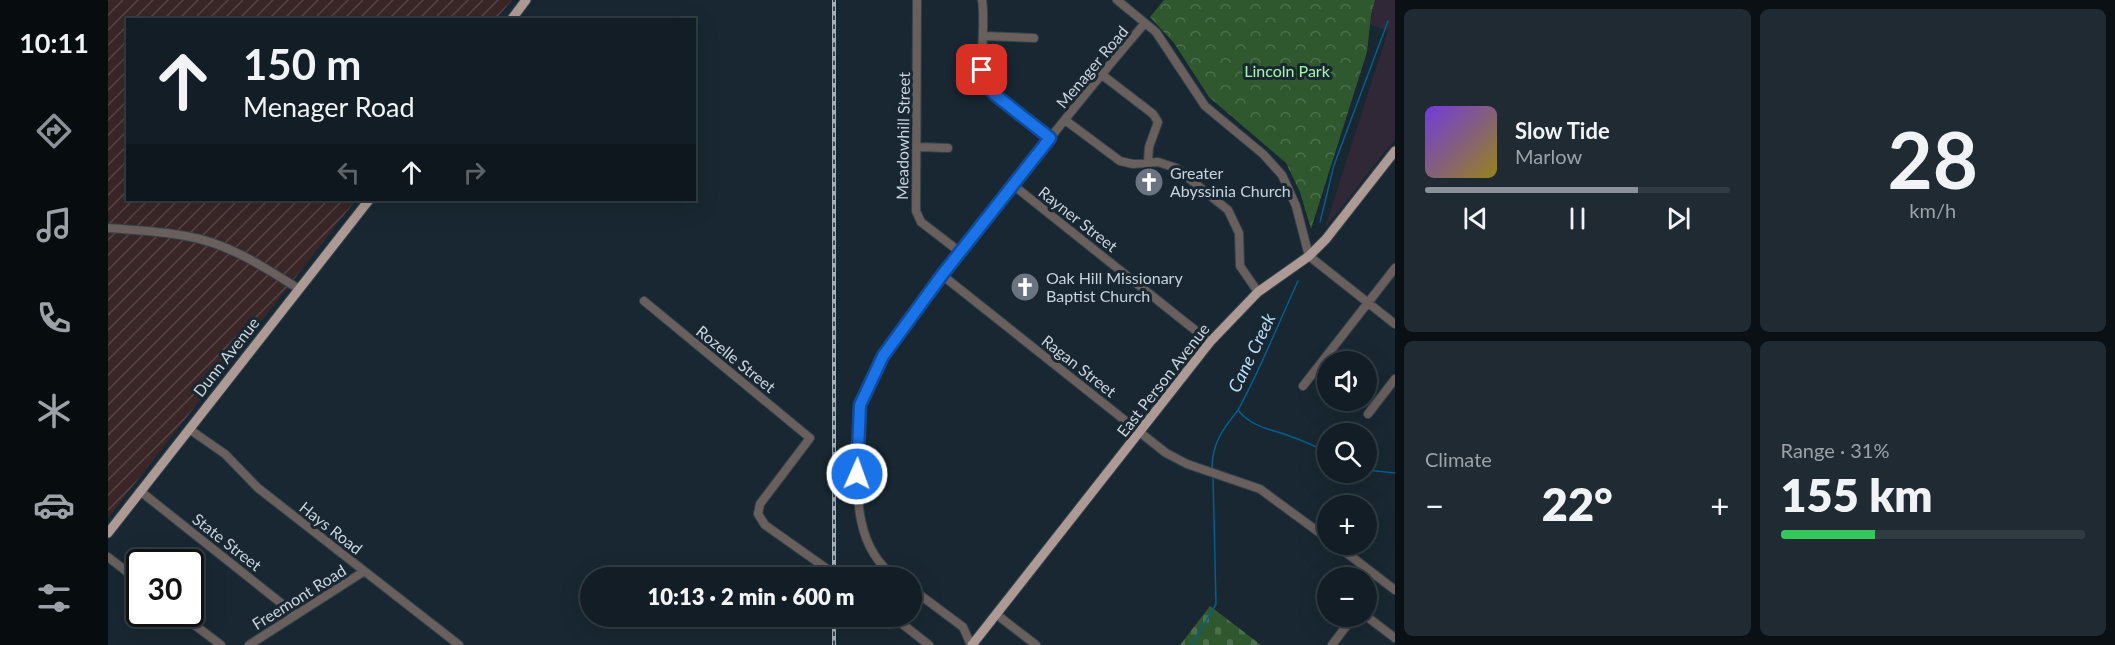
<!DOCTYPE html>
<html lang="en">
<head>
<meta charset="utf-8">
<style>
	:root { --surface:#121d25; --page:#1f2a32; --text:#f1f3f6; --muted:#9ca2a7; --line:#313b42; --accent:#8c9099 }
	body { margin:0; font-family:Lato,sans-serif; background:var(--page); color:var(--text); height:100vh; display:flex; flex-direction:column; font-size:22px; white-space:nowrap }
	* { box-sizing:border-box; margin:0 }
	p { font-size:20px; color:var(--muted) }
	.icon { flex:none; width:33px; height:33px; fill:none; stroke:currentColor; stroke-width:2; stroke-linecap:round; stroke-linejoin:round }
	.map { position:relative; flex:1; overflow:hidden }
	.details { display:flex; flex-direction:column; gap:9px; padding:9px; background:#0a1014; width:720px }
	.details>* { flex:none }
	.banner { position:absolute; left:18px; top:18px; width:570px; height:183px; border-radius:0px; box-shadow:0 6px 24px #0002,0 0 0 2px var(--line); background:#121d25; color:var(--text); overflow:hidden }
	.fabs { position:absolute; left:1209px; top:351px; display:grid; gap:12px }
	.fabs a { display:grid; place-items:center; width:60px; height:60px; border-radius:50%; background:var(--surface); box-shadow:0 6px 24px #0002,0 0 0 2px var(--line); font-size:30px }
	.speed { position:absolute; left:18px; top:549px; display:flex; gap:12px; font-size:30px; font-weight:700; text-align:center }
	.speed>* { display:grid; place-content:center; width:78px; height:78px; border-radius:50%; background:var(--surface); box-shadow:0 6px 24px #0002,0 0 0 2px var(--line); line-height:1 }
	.speed .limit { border:3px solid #111; border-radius:9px; background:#fff; color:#111 }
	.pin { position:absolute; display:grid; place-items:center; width:51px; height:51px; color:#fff; margin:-26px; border-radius:12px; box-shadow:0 3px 9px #0006 }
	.me { position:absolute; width:66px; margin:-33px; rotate:2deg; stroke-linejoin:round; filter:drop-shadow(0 0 4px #0008) }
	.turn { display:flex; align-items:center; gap:21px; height:126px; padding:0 18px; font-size:27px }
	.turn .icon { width:78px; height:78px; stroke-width:2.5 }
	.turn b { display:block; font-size:42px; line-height:51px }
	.lanes { display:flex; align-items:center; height:57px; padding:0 18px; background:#0003; justify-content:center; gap:30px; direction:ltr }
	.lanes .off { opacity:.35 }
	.big { font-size:45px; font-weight:800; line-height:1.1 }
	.details .tile { flex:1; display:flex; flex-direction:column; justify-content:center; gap:9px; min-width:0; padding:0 21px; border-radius:9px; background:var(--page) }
	.details .dial { align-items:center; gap:0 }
	.dial b { font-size:78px; line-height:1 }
	.song { display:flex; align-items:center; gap:18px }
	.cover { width:72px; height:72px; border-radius:9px; background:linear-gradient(135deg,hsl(260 70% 55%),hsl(50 70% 35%)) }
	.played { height:6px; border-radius:3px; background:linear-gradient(90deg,var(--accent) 70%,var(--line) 70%) }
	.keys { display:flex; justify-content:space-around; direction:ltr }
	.heat { display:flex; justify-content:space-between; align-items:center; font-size:33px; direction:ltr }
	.charge { height:9px; border-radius:4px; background:linear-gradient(90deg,#34c759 31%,var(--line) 0) }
	.details .tiles { flex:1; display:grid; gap:9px; grid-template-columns:repeat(2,1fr) }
	.trip { position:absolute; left:472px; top:567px; width:342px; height:60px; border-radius:30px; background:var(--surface); box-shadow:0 6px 24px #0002,0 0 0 2px var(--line); font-weight:800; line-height:60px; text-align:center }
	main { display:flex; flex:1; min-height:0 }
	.dock { display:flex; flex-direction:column; width:108px; justify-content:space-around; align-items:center; background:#070c0f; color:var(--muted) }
	.dock .icon { width:42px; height:42px }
	.dock .on { color:var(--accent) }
	.dock b { font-size:27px; color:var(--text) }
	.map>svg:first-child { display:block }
	.industrial { fill:url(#industrial-furrows) }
	.education { fill:#312837 }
	.cemetery { fill:url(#cemetery-stones) }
	.park { fill:url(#park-crowns) }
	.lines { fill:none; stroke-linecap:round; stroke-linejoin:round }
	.stream { stroke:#00608d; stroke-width:1.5 }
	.minor-casing { stroke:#34434c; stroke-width:10 }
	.major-casing { stroke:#34434c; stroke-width:11 }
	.minor { stroke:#695f5d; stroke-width:8 }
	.major { stroke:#ae9a95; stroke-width:9 }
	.rail-casing { stroke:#a5afb7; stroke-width:4 }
	.rail { stroke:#182731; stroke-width:1.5; stroke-dasharray:4.5; stroke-linecap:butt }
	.route-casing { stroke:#114b97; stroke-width:15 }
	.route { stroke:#1a73e8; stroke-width:10 }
	.labels { text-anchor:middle; stroke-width:6; stroke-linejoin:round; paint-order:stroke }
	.street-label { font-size:16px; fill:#cad3db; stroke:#182731 }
	.park-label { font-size:16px; fill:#a6f7a5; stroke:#182731 }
	.poi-label { font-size:16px; fill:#cad3db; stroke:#182731; text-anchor:start }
	.water-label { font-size:18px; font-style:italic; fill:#b7ddf7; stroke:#182731 }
</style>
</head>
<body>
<main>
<nav class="dock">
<b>10:11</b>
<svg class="icon on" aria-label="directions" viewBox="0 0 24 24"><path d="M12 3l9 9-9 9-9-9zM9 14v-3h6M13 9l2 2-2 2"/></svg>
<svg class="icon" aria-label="music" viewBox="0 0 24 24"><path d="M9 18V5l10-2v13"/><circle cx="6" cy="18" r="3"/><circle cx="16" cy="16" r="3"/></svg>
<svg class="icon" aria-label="phone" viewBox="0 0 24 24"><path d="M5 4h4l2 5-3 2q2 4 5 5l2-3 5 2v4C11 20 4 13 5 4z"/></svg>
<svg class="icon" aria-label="climate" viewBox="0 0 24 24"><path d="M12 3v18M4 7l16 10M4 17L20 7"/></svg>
<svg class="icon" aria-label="car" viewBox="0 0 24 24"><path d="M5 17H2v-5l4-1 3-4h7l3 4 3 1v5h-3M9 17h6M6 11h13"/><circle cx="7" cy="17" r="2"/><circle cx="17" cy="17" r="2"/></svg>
<svg class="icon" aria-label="filters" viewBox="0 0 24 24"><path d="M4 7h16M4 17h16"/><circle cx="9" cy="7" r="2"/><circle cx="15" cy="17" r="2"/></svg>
</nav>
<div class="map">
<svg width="1287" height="645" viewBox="0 0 1287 645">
	<defs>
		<pattern id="industrial-furrows" width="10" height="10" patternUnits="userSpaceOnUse" patternTransform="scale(1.5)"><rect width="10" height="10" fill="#3a2627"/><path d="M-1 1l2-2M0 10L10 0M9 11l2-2" fill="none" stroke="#554546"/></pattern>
		<pattern id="cemetery-stones" width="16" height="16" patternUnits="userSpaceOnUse" patternTransform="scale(1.5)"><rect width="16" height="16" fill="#2f582f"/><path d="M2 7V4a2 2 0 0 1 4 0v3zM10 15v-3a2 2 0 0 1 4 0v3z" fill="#4c6f4d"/></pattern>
		<pattern id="park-crowns" width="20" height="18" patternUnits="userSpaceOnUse" patternTransform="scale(1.5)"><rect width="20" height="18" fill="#2f582f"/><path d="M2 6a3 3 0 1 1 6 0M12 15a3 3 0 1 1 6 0" fill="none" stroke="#4c6f4d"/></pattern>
	</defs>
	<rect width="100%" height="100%" fill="#182731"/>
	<path class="industrial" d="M 0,0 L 404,0 L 388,19 L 20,20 L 20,200 L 248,200 L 0,518 Z"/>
	<path class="education" d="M 1267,0 L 1287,0 L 1287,139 L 1217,228 L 1280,31 L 1262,24 Z"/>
	<path class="cemetery" d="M 1102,606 L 1153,645 L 1072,645 Z"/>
	<path class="park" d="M 1056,0 L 1267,0 L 1263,15 L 1259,52 L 1203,229 L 1192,192 L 1178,163 L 1101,97 L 1066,43 L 1042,17 Z"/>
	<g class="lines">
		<path class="stream" d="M 1212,222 L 1226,165 L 1280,21
			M 1190,281 C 1170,324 1153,368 1130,410 C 1144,428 1164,429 1184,437 C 1196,441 1208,447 1220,452
			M 1104,468 C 1104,443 1115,429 1130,410
			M 1258,470 L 1287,473
			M 1084,645 L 1108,604 L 1105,476"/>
		<g class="minor-casing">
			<path id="minor" d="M 809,0 L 808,211 L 813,222 L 852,252
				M 874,0 C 879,31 866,67 886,94 L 942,138
				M 1009,0 L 1048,32 L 1097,106 L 1155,154 L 1174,175 L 1188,206 L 1201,256 L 1287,324
				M 876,36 L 926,38
				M 993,74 L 1045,114 L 1050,122 L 1041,147 L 1040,161
				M 957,120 L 1012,161 L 1025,164 L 1050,162 L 1068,168 L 1120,210 L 1131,233 L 1132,266 L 1150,292
				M 810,147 L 840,148
				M 905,185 L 1102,342
				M 0,228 C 26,230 53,231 78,236 C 120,243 156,267 191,289
				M 834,275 L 1058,453 L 1079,464 L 1152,489 L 1220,539
				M 536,301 L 702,438 L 652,504 L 650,514 L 657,525 L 732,578
				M 1195,386 L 1287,268
				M 1260,414 L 1287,379
				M 81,429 L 117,454 L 150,488 L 351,645
				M 32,491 L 188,615
				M 1227,544 L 1287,590
				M 0,557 L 32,582
				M 788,578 C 745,546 749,493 750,445 C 751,432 749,416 752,404 C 769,349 824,287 860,242 C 918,168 976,94 1037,23
				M 804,589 L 855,627 L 863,645
				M 72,614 L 113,645
				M 888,614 L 928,645
				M 784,616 L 821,645
				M 1258,616 L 1287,638
				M 141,645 L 255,572
				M 1224,645 L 1246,616"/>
		</g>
		<g class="major-casing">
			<path id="major" d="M 403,20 L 418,0
				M 0,533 L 261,200
				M 864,645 L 1102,342 L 1150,292 L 1201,256 L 1218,239 L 1287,151"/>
		</g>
		<use href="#minor" class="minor"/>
		<use href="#major" class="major"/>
		<g class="rail-casing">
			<path id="rail" d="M 726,578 L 726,0
				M 726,645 L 726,616"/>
		</g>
		<use href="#rail" class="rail"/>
	</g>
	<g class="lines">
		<g class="route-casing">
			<path id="route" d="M 749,474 L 752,405 L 775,356 L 834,275 L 942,138 L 886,94 L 879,85 L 874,70"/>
		</g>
		<use href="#route" class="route"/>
	</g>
	<defs>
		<g id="church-disc" transform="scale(1.5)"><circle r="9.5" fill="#6b7280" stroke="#182731"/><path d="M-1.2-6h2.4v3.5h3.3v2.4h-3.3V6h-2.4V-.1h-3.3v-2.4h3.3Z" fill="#fff"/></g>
	</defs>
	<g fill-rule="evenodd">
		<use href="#church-disc" x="1041" y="182"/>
		<use href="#church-disc" x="917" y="287"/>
	</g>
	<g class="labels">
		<g class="street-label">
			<text transform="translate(984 67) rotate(-50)" y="6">Menager Road</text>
			<text transform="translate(795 136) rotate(-89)" y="6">Meadowhill Street</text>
			<text transform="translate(970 219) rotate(38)" y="6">Rayner Street</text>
			<text transform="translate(118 357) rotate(-52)" y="6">Dunn Avenue</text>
			<text transform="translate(628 359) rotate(39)" y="6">Rozelle Street</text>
			<text transform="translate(971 366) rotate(38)" y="6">Ragan Street</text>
			<text transform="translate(1055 380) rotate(-52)" y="6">East Person Avenue</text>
			<text transform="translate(223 528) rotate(38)" y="6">Hays Road</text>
			<text transform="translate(119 542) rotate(38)" y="6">State Street</text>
			<text transform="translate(191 597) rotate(-32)" y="6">Freemont Road</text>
		</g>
		<g class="park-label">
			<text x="1179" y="77">Lincoln Park</text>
		</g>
		<g class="poi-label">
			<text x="1062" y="179">Greater<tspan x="1062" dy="18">Abyssinia Church</tspan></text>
			<text x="938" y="284">Oak Hill Missionary<tspan x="938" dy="18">Baptist Church</tspan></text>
		</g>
		<g class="water-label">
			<text transform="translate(1144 353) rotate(-64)" y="6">Cane Creek</text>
		</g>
	</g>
</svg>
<div class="fabs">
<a><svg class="icon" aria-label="sound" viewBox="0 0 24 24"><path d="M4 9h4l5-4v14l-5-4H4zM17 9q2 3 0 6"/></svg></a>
<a><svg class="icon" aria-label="search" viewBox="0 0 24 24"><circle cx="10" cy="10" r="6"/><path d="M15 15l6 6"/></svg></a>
<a>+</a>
<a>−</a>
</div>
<div class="speed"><div class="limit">30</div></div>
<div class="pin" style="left:874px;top:70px;background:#d93025"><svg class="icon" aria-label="arrive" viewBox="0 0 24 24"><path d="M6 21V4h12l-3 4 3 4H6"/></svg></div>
<svg class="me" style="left:749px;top:474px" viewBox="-20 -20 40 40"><circle r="17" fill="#1a73e8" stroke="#fff" stroke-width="3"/><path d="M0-11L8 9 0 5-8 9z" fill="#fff"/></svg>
<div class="trip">10:13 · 2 min · 600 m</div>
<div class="banner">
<div class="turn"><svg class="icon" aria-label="ahead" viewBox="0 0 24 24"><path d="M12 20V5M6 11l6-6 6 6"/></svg><div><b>150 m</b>Menager Road</div></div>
<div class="lanes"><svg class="icon off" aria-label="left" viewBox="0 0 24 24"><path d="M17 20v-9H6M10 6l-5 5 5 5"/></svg><svg class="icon" aria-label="ahead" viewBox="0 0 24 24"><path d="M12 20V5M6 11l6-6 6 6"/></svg><svg class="icon off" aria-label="right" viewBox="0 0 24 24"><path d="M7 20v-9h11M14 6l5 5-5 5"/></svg></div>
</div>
</div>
<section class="details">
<div class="tiles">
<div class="tile">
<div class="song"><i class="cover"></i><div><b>Slow Tide</b><p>Marlow</p></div></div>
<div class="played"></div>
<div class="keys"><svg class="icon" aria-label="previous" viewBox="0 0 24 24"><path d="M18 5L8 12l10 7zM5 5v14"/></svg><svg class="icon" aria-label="pause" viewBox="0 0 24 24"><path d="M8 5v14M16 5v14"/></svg><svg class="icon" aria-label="next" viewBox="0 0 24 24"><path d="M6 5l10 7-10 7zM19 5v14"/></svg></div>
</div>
<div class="tile dial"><b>28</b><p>km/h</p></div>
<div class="tile"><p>Climate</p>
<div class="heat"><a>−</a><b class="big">22°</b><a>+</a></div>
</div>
<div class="tile"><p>Range · 31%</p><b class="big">155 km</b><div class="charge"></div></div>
</div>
</section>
</main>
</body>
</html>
